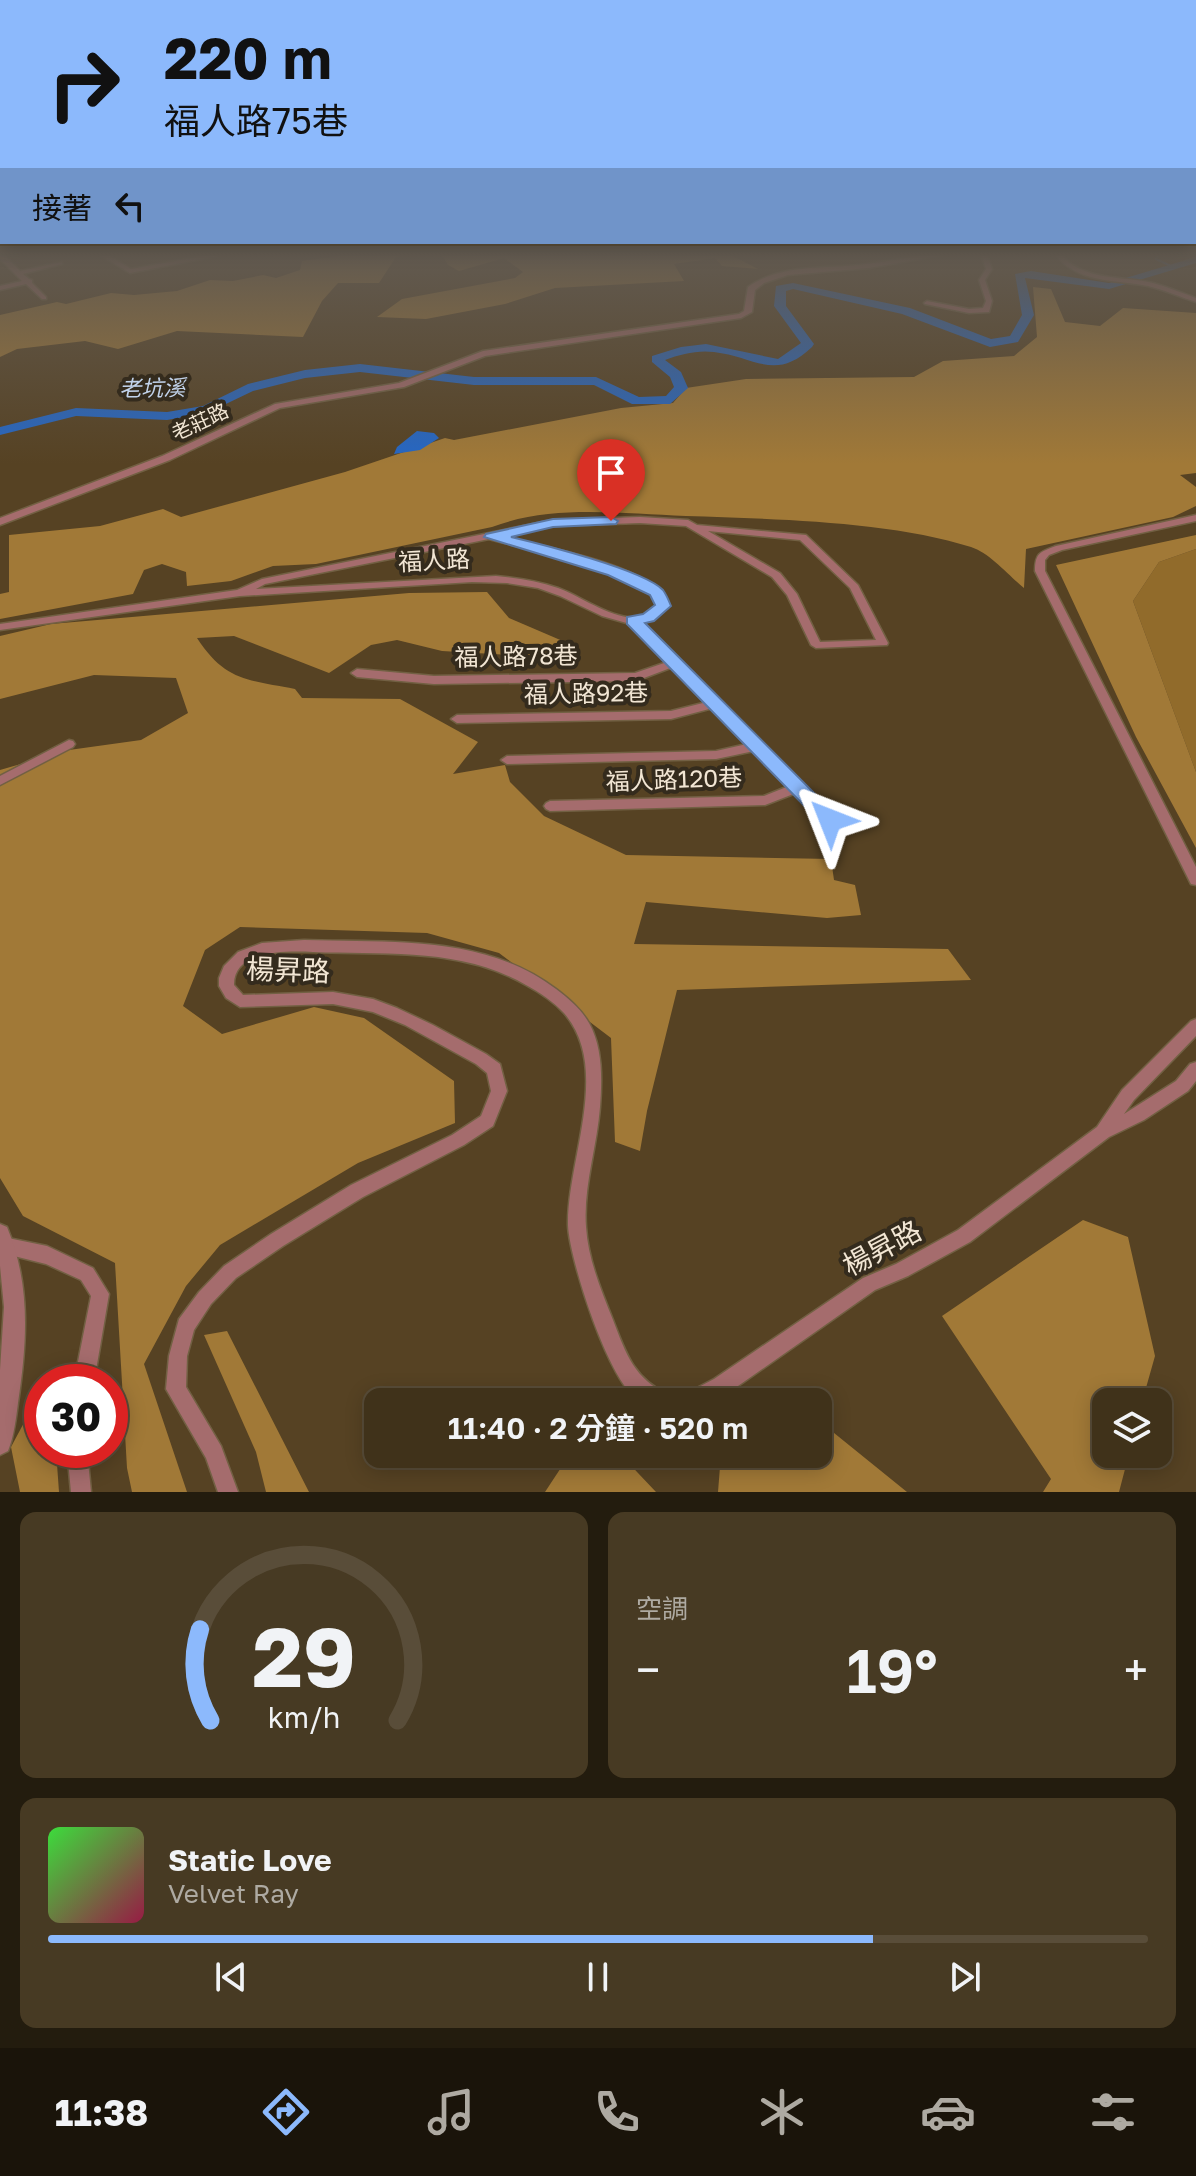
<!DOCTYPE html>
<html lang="zh-TW">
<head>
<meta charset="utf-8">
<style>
	:root { --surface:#40321a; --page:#473a23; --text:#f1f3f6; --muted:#aeaaa2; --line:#594d39; --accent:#8cb9fc }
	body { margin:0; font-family:"Golos Text","Noto Sans TC",sans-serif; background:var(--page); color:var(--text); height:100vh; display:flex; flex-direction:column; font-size:30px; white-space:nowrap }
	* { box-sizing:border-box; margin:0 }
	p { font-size:26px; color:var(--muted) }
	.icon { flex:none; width:44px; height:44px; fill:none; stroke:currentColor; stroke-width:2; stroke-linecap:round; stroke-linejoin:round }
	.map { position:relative; height:1492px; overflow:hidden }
	.details { display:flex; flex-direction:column; gap:20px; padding:20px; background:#231c0e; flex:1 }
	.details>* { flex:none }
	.hud { position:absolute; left:0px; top:0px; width:1196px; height:244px; box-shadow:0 4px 20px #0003,0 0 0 2px var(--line); background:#8cb9fc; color:#111; overflow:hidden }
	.fabs { position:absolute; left:1092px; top:1388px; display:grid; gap:16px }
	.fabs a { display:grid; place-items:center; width:80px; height:80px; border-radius:16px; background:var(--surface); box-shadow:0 4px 20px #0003,0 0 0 2px var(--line); font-size:40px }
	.speed { position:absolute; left:24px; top:1364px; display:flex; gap:16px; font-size:40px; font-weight:700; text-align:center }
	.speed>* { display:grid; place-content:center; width:104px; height:104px; border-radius:50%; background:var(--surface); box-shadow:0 4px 20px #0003,0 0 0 2px var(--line); line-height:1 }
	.speed .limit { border:12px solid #d22; background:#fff; color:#111 }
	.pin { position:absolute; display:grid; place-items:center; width:68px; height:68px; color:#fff; margin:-82px -34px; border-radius:50% 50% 50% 0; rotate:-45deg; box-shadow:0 0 8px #0007 }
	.pin .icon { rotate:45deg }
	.me { position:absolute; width:88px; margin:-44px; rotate:315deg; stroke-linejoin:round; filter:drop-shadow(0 0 6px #0008) }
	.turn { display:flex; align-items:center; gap:28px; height:168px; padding:0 32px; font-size:36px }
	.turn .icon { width:104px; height:104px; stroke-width:2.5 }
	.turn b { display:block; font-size:56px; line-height:68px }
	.then { display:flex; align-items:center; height:76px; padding:0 32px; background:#0003; gap:16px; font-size:30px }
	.big { font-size:60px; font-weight:600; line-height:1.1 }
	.details .tile { flex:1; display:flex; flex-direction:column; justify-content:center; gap:12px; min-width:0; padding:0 28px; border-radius:16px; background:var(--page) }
	.details .dial { align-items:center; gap:0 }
	.dial svg { height:208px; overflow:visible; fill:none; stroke:var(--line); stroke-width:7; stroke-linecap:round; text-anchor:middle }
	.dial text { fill:var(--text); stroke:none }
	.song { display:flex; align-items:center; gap:24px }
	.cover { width:96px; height:96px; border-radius:12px; background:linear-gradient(135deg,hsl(120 70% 55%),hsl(340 70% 35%)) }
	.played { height:8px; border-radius:4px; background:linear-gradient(90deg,var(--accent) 75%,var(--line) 75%) }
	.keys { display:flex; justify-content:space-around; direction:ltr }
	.heat { display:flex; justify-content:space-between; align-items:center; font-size:44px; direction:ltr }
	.details .tiles { flex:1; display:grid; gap:20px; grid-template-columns:1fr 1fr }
	.tile:last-child { grid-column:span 2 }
	.trip { position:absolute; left:364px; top:1388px; width:468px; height:80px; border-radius:16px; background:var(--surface); box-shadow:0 4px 20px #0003,0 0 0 2px var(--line); font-weight:600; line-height:80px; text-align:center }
	.tab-bar { display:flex; height:128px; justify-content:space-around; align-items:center; background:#1a140a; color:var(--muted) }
	.tab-bar .icon { width:56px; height:56px }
	.tab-bar .selected { color:var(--accent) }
	.tab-bar b { font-size:36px; color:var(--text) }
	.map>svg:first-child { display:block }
	.green { fill:#916b2b }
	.forest { fill:#a17937 }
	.water { fill:#2467c6 }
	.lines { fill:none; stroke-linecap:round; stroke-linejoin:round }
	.stream { stroke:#2467c6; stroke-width:2 }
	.river { fill:#2467c6; fill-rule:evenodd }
	.minor-casing { stroke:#726043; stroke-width:3 }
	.tertiary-casing { stroke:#726043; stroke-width:3 }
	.minor { fill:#a56c6d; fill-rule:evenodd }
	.tertiary { fill:#a56c6d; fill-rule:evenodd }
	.route { fill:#8cb9fc; stroke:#5b78a4; stroke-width:2 }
	.labels { text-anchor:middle; stroke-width:8; stroke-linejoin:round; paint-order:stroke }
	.far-street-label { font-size:20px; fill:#f2e6d4; stroke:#342b1d }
	.far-water-label { font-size:22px; font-style:italic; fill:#c1d2ea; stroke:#342b1d }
	.street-label { font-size:24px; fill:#f2e6d4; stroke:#342b1d }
	.near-street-label { font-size:28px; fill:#f2e6d4; stroke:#342b1d }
</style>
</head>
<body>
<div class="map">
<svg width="1196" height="1492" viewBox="0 0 1196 1492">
	<rect width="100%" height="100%" fill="#564223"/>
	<path class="green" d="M 1196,549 L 1196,772 L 1133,601 L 1159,562 Z"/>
	<path class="forest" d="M 407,255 L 396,257 L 379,283 L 338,283 L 322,301 L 303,337 L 177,331 L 118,349 L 85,341 L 17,349 L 0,357 L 0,315 L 57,302 L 66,304 L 111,293 L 134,295 L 177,291 L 210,280 L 233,281 L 263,275 L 276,278 L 300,270 L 302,261 L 338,256 Z
		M 442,255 L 731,255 L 758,269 L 722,266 L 715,258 L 674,264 L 684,281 L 555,288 L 505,304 L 426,319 L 377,317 L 402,299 L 515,278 L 523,272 L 504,258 L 459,271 L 448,265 Z
		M 1033,287 L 1051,289 L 1065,322 L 1100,326 L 1123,308 L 1196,313 L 1196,473 L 1180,475 L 1196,487 L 1196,506 L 1173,517 L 1026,549 L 1024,588 C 1009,576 990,553 971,547 C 889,521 773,519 686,516 C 622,514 552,504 492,527 L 316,564 L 273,566 L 231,581 L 187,586 L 186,572 L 162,564 L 144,570 L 133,594 L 0,619 L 0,594 L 9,592 L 9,535 L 100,526 L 163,509 L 181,517 L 345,472 L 445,438 L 454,440 L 621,408 L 673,403 L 686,388 L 746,379 L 914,377 L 943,361 L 1014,356 L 1037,337 Z
		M 1196,535 L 1196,549 L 1159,562 L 1133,601 L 1196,772 L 1196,848 L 1136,737 L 1056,565 Z
		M 487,592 L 509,618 L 579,648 L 564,658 L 442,651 L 397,640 L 371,645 L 329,673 L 234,636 L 197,638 C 225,681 248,680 295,689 L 302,698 L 400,699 L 478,742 L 453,774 L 505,765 L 510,782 L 544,816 L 626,855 L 831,859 L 834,880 L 855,885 L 861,915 L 827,918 L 646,902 L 634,944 L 948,949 L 971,980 L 677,990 L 647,1111 L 640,1151 L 615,1142 L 611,1038 L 499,953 L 427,933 L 240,927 L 205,950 L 183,1006 L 222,1034 L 314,1007 L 364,1018 L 454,1081 L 455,1123 L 358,1163 L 220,1245 L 186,1286 L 144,1364 L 187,1492 L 132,1492 L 127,1468 L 115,1263 L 23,1216 L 0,1178 L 0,770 L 69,750 L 141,740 L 188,713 L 176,678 L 94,675 L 0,699 L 0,636 L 51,624 L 409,593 Z
		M 1083,1220 L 1128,1237 L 1155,1356 L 1142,1402 L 1106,1402 L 1106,1454 L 1129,1454 L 1119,1492 L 1043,1492 L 1051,1479 L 942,1316 Z
		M 227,1331 L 309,1492 L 266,1492 L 256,1452 L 204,1335 Z
		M 42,1389 L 42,1450 L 56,1450 L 59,1492 L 20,1492 L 11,1447 Z
		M 818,1420 L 907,1492 L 718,1492 L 721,1454 L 818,1454 Z
		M 570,1454 L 620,1454 L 656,1492 L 545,1492 Z"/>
	<path class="water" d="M 417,431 L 434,433 L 439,438 L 420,450 L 394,454 L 397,447 Z"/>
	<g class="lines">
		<path class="stream" d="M 1158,255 L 1156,259 L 1173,267"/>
		<path class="river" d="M 1196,257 L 1196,263 L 1109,289 L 1025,278 L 1034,315 L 1018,342 L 990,347 L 902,314 L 793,289 L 786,291 L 786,306 L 814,344 L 812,347 C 775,382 756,357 714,352 C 697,350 681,354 665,360 L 681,372 L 688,388 L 670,404 L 632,404 L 594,385 L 474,385 L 360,372 L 305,378 L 253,391 L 207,413 L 167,420 L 76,416 L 0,435 L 0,427 L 76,408 L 167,412 L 203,406 L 248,384 L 305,370 L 360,364 L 474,377 L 596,377 L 639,397 L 666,396 L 674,387 L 670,377 L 652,362 L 652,356 L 681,347 L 706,344 L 778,359 L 801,343 L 774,306 L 776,286 L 793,283 L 910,308 L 991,339 L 1010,336 L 1022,315 L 1015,274 L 1031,271 L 1109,283 Z"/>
		<g class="minor-casing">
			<path id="minor" d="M 0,255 L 4,255 L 20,271 L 62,262 L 62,264 L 23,274 L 29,279 L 32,280 L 32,283 L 46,297 L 46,299 L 42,299 L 26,284 L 0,290 L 0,286 L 22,281 L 0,259 Z
				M 100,255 L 108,255 L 131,269 L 208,255 L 217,256 L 130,273 Z
				M 981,255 L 987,255 L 992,269 L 985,280 L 992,301 L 989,312 L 969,313 L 925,304 L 924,303 L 927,301 L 969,309 L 983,308 L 986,301 L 979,280 L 986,269 Z
				M 1056,255 L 1062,255 C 1082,281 1125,276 1153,283 C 1168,287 1182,293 1196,298 L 1196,302 C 1180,297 1165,290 1148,286 C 1118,280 1076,283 1056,255 Z
				M 1196,515 L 1196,521 L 1062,550 L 1049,555 L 1045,560 L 1045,571 L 1196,867 L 1196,885 L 1191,884 L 1189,880 L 1035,571 C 1035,553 1040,552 1056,546 Z
				M 640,517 L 688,520 L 697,525 L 806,535 L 858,585 L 888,643 L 887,645 L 816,648 L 811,645 L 787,595 L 772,577 L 686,526 L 640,523 L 553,526 L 501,536 C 541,547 628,561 658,590 C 662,594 665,601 668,606 L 652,620 L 641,623 L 835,817 L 836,820 L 835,823 L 825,823 L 796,793 L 765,805 L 550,811 L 546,809 L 544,806 L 546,803 L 550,801 L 764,796 L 789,786 L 754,751 L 716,759 L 507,764 L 501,760 L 507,756 L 716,751 L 747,744 L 713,708 L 671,719 L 457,723 L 451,719 L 457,715 L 671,711 L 707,702 L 673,667 L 636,681 L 434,684 L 357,677 L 351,673 L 357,669 L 434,676 L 635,673 L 667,662 L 630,624 L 602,616 L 560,596 L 538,588 L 507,583 L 472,582 L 240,596 L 0,630 L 0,624 L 237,590 L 262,579 L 553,520 ZM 708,531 L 800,540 L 850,588 L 876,640 L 820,642 L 797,594 L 780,573 ZM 489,539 C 528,550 623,566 651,595 C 654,598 655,602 657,605 C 652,609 648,614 642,616 C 618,624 581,596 558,588 C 538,581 517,578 496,576 L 256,589 L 265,584 Z
				M 69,740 L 73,741 L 75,744 L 73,747 L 0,785 L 0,776 Z
				M 304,940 C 389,943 484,934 556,989 C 569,999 581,1009 589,1023 C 603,1048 602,1080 600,1107 C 597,1147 583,1187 586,1227 C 588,1259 601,1290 613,1320 C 626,1354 634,1379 669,1395 L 671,1400 L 673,1395 L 691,1391 L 714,1379 L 863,1278 L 896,1264 L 958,1230 L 1097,1127 L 1122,1090 L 1191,1021 L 1196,1019 L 1196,1036 L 1134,1100 L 1124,1114 L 1176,1081 L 1190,1064 L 1196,1062 L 1196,1081 L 1188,1091 L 1144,1120 L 1109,1137 L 970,1242 L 908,1276 L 875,1290 L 728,1393 C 723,1395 717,1399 712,1401 C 704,1403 646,1403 640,1401 C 610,1387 569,1258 568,1225 C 567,1160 612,1068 564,1013 C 554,1002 539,992 526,985 C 461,947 385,955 313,952 C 289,951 233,949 234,985 L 243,995 L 333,992 L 373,999 L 397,1008 L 433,1025 L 486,1054 L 500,1064 L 507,1091 L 493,1126 L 464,1145 L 363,1197 L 283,1246 L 236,1278 L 211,1304 L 194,1330 L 187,1356 L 186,1387 L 221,1446 L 238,1492 L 218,1492 L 206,1458 L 166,1389 L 169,1356 L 179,1319 L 199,1292 L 224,1266 L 271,1234 L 351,1185 L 452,1135 L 481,1116 L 491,1091 L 487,1073 L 476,1064 L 405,1025 L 373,1012 L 333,1004 L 240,1007 L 226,998 L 219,986 L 219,978 L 224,966 L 238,952 L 262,943 Z
				M 8,1238 L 47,1246 L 93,1268 L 109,1294 L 94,1382 L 74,1382 L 91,1296 L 81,1280 L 46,1264 L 2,1253 L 0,1245 L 2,1241 Z
				M 67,1450 L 87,1450 L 91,1492 L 71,1492 Z"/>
		</g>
		<g class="tertiary-casing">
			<path id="tertiary" d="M 923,255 L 942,255 L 869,268 L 788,275 L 764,283 L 755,290 L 752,312 L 741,318 L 485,356 L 404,387 L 280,408 L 170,460 L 0,525 L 0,518 L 162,456 L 275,404 L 399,383 L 483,351 L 739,314 L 744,311 L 748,287 C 781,264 821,269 859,265 C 881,262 902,259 923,255 Z
				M 0,1224 L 7,1227 C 31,1285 27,1342 18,1403 C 16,1419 14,1436 8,1451 L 0,1455 L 0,1370 L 4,1307 L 0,1266 Z"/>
		</g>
		<use href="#minor" class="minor"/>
		<use href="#tertiary" class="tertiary"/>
	</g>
	<linearGradient id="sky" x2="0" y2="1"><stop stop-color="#2f2413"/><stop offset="0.55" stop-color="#625a50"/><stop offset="1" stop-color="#625a50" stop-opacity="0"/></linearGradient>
	<rect width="1196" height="464" fill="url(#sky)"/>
	<path class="route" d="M 611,517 L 618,521 L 616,524 L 553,527 L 511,537 C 541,544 644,570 663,590 C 666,594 669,601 671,606 L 654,621 L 645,623 L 836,815 L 839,820 L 836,825 L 823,825 L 627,624 L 627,617 L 643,614 L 655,605 L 650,595 L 608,575 L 484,537 L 486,534 L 553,519 Z"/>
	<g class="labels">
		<g class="far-street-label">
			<text transform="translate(200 422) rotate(-25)" y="7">老莊路</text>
		</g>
		<g class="far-water-label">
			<text transform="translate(152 388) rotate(-1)" y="8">老坑溪</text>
		</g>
		<g class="street-label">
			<text transform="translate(434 561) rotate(-3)" y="8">福人路</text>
			<text transform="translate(516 657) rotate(-1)" y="8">福人路78巷</text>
			<text transform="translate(586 694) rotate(-1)" y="8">福人路92巷</text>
			<text transform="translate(674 780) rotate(-2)" y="8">福人路120巷</text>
		</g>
		<g class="near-street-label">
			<text transform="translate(288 970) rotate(2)" y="10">楊昇路</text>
			<text transform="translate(882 1248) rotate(-28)" y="10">楊昇路</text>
		</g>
	</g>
</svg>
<div class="fabs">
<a><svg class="icon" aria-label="layers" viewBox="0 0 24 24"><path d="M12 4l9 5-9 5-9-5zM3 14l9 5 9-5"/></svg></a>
</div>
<div class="speed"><div class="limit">30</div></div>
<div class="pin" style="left:611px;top:521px;background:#d93025"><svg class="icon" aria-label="arrive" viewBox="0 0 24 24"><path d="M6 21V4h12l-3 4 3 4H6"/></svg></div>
<svg class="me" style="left:830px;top:820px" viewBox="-20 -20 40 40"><path d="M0-17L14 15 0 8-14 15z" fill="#8cb9fc" stroke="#fff" stroke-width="4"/></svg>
<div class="trip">11:40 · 2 分鐘 · 520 m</div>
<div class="hud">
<div class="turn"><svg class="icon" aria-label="right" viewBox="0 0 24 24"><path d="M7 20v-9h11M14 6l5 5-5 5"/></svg><div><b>220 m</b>福人路75巷</div></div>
<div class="then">接著<svg class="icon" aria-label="left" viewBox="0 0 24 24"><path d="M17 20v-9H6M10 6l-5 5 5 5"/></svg></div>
</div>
</div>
<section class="details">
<div class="tiles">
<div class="tile dial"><svg viewBox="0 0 100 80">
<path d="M14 69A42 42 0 1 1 86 69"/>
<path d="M14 69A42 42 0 0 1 10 34" stroke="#8cb9fc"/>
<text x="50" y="56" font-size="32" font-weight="700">29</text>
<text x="50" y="72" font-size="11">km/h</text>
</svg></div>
<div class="tile"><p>空調</p>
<div class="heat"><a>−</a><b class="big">19°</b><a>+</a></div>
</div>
<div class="tile">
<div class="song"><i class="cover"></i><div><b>Static Love</b><p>Velvet Ray</p></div></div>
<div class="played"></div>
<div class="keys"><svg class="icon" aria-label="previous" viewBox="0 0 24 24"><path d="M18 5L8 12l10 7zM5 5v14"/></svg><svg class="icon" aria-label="pause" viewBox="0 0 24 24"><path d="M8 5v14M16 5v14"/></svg><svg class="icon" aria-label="next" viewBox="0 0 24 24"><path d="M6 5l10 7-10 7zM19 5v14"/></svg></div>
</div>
</div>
</section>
<nav class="tab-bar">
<b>11:38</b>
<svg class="icon selected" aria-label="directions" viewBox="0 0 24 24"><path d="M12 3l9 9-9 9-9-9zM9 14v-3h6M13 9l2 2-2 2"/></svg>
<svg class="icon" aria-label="music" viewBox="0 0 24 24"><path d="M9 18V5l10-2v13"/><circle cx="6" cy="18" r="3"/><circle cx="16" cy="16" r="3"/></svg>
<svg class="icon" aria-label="phone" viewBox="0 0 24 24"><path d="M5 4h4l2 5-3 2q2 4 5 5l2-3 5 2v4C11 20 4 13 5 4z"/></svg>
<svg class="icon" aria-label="climate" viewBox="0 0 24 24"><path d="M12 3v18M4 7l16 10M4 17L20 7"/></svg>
<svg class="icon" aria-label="car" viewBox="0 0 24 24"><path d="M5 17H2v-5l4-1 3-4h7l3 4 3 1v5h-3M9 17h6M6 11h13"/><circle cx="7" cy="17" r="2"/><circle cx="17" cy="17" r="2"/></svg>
<svg class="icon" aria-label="filters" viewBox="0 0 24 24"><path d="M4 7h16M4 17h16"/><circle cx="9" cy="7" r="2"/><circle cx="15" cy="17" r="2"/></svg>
</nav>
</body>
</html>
